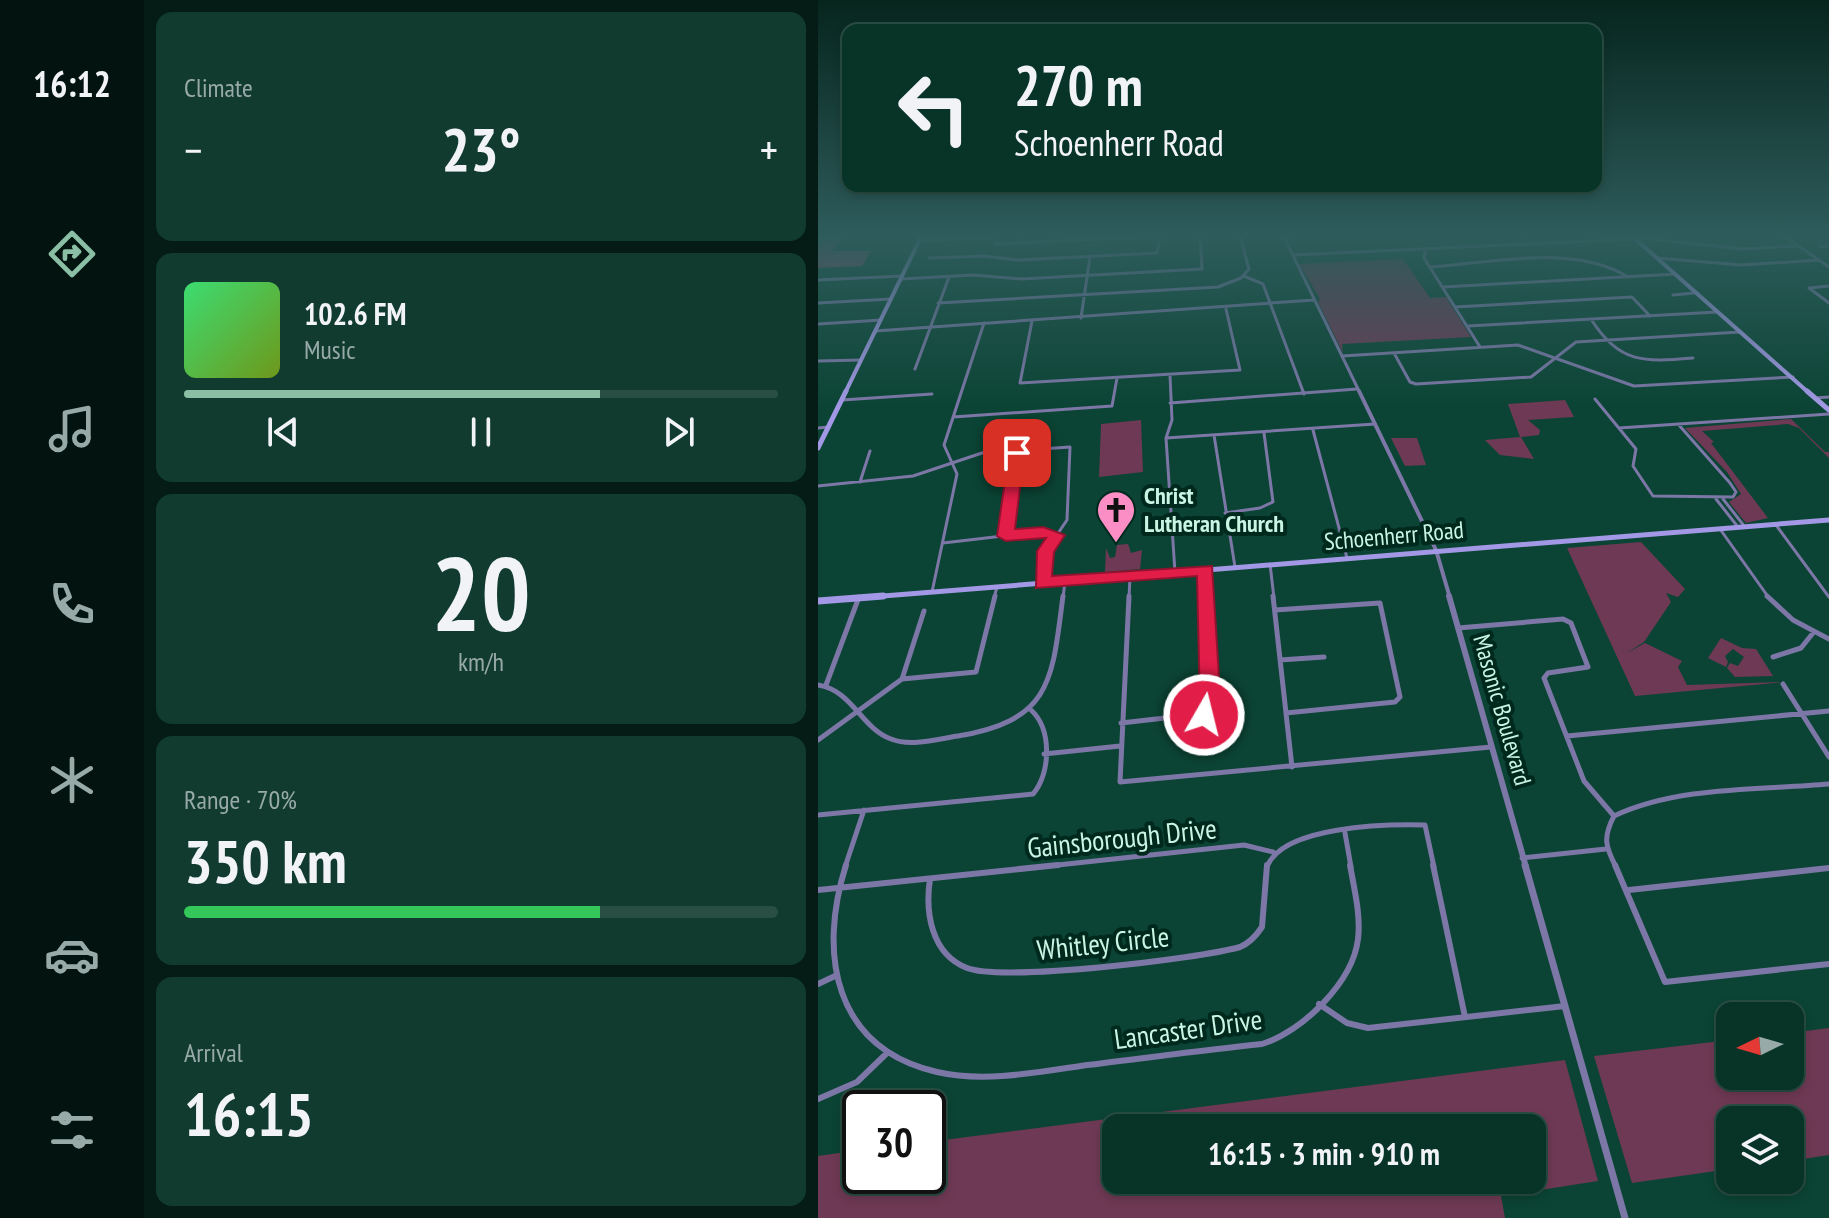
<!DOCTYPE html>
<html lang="en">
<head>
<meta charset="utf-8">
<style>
	:root { --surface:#083327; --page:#113b2f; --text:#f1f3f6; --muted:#98aaa7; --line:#294e44; --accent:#8abfa5 }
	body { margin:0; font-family:"PT Sans Narrow",sans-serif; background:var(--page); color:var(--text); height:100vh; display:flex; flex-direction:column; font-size:30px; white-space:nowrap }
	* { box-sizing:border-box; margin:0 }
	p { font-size:26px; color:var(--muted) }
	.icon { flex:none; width:44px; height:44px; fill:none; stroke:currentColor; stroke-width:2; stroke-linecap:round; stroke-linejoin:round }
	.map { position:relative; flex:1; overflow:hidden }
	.drawer { display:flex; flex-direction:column; gap:12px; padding:12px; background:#041c15; width:674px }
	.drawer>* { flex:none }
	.guide { position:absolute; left:24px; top:24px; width:760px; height:168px; border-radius:16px; box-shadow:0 4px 12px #0003,0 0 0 2px var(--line); background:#083327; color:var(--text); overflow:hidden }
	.needle { width:52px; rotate:265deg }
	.controls { position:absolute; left:898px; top:1002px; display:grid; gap:16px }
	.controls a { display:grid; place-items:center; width:88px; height:88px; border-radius:16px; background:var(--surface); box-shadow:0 4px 12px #0003,0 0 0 2px var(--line); font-size:40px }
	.speed { position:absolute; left:24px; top:1090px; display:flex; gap:16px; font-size:40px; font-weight:700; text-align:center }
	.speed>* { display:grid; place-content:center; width:104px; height:104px; border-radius:50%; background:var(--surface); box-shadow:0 4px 12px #0003,0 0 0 2px var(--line); line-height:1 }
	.speed .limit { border:4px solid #111; border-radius:12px; background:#fff; color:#111 }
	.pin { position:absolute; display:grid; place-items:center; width:68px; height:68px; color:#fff; margin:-34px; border-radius:16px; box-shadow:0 4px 12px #0006 }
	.me { position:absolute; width:88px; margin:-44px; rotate:8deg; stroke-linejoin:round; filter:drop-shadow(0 0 6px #0008) }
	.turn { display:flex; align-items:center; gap:28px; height:168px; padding:0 40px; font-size:36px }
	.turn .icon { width:104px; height:104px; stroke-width:2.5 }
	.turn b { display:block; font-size:56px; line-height:68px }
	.big { font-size:60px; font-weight:700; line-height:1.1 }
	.drawer .widget { flex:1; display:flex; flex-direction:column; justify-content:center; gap:12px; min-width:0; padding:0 28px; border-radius:16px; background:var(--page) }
	.drawer .dial { align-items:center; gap:0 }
	.dial b { font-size:104px; line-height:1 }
	.song { display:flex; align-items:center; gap:24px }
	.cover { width:96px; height:96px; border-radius:12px; background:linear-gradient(135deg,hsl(140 70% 55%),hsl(80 70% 35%)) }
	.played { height:8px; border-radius:4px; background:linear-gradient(90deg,var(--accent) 70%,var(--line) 70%) }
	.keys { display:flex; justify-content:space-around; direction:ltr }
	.heat { display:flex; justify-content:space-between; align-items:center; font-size:44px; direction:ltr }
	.charge { height:12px; border-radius:6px; background:linear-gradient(90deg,#34c759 70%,var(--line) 0) }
	.trip { position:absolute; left:284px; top:1114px; width:444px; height:80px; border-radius:16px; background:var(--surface); box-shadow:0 4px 12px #0003,0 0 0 2px var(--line); font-weight:700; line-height:80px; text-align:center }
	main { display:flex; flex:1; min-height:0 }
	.menu { display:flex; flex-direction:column; width:144px; justify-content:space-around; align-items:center; background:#031410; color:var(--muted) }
	.menu .icon { width:56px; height:56px }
	.menu .current { color:var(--accent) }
	.menu b { font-size:36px; color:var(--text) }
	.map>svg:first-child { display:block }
	.green { fill:#6e3954; fill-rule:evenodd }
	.forest { fill:#8f4a6e }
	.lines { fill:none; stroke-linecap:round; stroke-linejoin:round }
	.minor-far2 { stroke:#7c77a7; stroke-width:3 }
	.minor-far1 { stroke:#7c77a7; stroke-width:5 }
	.minor { stroke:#7c77a7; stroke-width:6 }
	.tertiary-far3 { stroke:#7c77a7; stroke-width:3 }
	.tertiary-far2 { stroke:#7c77a7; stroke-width:4 }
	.tertiary-far1 { stroke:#7c77a7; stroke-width:6 }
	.tertiary { stroke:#7c77a7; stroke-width:7 }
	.secondary-far2 { stroke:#a298e5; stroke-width:4 }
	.secondary-far1 { stroke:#a298e5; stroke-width:5 }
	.secondary { stroke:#a298e5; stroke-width:7 }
	.route { fill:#e11d48; stroke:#92132f; stroke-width:2 }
	.labels { text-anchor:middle; stroke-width:8; stroke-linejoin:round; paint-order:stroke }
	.poi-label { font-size:24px; font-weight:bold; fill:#c9f6e4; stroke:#00291d; text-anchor:start }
	.street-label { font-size:24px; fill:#c9f6e4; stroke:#00291d }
	.near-street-label { font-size:28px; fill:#c9f6e4; stroke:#00291d }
</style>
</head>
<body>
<main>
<nav class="menu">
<b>16:12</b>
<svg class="icon current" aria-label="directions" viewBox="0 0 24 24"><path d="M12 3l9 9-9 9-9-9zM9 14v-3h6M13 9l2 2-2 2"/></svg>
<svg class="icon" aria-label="music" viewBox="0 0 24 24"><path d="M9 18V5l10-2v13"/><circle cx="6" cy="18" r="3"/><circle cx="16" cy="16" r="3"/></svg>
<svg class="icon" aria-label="phone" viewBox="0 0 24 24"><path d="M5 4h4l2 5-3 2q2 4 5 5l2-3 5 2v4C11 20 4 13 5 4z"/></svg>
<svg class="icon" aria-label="climate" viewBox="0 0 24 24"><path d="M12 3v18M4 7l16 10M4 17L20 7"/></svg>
<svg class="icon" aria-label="car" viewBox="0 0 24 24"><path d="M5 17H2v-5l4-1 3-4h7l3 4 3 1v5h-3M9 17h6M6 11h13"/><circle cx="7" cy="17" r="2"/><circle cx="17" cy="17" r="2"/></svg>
<svg class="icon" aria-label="filters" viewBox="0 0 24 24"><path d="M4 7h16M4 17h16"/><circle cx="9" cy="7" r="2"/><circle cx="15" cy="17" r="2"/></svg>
</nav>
<section class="drawer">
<div class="widget"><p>Climate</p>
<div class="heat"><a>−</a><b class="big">23°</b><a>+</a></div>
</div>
<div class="widget">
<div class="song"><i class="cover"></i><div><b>102.6 FM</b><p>Music</p></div></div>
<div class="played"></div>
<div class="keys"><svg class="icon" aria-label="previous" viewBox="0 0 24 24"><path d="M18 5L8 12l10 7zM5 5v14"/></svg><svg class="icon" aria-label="pause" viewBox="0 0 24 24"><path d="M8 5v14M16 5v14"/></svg><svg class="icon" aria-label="next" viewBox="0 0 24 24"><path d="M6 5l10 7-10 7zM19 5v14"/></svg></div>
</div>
<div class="widget dial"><b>20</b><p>km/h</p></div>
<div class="widget"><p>Range · 70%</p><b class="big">350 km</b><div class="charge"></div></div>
<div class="widget"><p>Arrival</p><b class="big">16:15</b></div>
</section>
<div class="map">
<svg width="1011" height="1218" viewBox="0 0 1011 1218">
	<rect width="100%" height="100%" fill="#0b4434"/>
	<path class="green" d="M 585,259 L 612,298 L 628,297 L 653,337 L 524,344 L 525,353 L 500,302 L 502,299 L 481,264 Z
		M 747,400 L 756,417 L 710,420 L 722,430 L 721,435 L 703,437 L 716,459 L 682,455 L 667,440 L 702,437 L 690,404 Z
		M 973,419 L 1007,452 L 1011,452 L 1011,458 L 981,428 L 970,424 L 884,431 L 896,442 L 893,443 L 950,518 L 928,523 L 911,502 L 923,494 L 909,472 L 867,428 Z
		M 323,420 L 325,472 L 281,477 L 283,424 Z
		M 573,438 L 599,438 L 608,465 L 587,466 Z
		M 823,542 L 867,589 L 860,597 L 848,593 L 853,602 L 826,642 L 807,654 L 827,643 L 864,661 L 860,667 L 869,685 L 966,682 L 817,696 L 749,548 Z
		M 310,544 L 313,553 L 324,550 L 322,569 L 287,572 L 288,548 L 292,558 L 297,557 L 299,545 Z
		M 903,638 L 924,648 L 938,649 L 955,676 L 917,677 L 909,668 L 912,663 L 920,666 L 926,657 L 915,649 L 907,656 L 910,662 L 908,667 L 890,658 Z
		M 1011,1028 L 1011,1155 L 972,1161 L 972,1120 L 912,1120 L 912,1169 L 814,1183 L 776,1056 L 912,1040 L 912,1076 L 972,1076 L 972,1033 Z
		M 747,1060 L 780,1181 L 683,1196 L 687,1218 L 0,1218 L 0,1156 L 42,1150 L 42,1176 L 110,1176 L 110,1142 ZM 298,1128 L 714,1128 L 714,1180 L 298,1180 Z"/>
	<path class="forest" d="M 26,236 L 14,251 L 53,251 L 44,266 L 0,268 L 0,237 Z"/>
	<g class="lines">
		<path class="minor-far2" d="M 965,235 L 1011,267
			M 465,236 L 475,235
			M 815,237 L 924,249 L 980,246
			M 102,241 L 179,237
			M 177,244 L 342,236
			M 1002,247 L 1011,246
			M 607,252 L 606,258 L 662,347
			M 475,255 L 817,239
			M 111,258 L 166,256 L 200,260 L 339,253 L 342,235
			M 839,258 L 923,265 L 1001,260
			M 612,267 C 673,263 756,243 810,277
			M 426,276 L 445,284 L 486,394
			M 83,279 L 155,275 L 203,279 L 384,269 L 382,235
			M 0,280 L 84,276
			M 1011,286 L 991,288 L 1011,303
			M 625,287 L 858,274
			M 855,295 L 877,293
			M 0,303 L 73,299
			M 120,303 L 400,287 L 423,278 L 431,269 L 422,235
			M 637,307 L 814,297 L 832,316
			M 263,318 L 272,257
			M 773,319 C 801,364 826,362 875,358
			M 214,321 L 202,383 L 422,370 L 408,309
			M 0,324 L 63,320
			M 650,326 L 899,312
			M 576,353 L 592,382 L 598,384 L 713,377 L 758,342 L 922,332
			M 524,356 L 700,345 L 816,386 L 975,377
			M 0,361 L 43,360
			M 97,369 L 131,277
			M 352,375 L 354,420 L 348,438 L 357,572
			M 997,398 L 1011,397
			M 777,399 L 818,449 L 815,466 L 835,496 L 915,497 L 918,492 L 912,483 L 860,424
			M 24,400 L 114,394
			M 352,403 L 539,389
			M 135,417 L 294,406 L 299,378
			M 0,428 L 11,427
			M 801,428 L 1011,414
			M 495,430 L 529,558
			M 396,435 L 417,567
			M 348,438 L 557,424
			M 42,482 L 52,451
			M 0,486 L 95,476 L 164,453 L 252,447 L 249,520 L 228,551 L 224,583
			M 898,499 L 920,527
			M 905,499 L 927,527
			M 407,513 L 442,508 L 455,502 L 446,433
			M 958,525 L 1011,597
			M 902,529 L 951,598
			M 188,536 L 199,451
			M 125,543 L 219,532 L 238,535
			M 452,564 L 456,598
			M 388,570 L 389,598
			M 114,592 L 139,474 L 126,445 L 166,323
			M 176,598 L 179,587
			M 245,598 L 247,581
			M 311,598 L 312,576"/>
		<path class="minor-far1" d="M 311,596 L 302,782 L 673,747
			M 455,596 L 474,767
			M 949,596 L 975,620 L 1011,639
			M 457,610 L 562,603 L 582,697 L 577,702 L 468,713
			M 640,628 L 745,619 L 753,623 L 770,667 L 730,673 L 726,678 L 766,781 L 796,816 C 785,837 787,846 798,867
			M 955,657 L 983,648 L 995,633
			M 462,660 L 506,657
			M 84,679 L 106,611
			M 965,684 L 1011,757
			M 0,685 C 34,690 43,728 73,739 C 93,747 120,739 140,736 C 235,720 234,679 245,596
			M 8,685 L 41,597
			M 303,723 L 391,713 L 389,596
			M 749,736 L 1011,711
			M 0,740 L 84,679 L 158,672 L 177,596
			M 226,754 L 302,746
			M 0,815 L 215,794 C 233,773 234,729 213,710
			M 796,816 C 859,786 942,790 1011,784
			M 527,833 L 533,867
			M 704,858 L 788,849
			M 27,867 L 46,810
			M 221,867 L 426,845 L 455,852
			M 449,867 C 464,826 568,824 607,825 L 616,867"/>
		<path class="minor" d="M 28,865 C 0,953 15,1048 119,1072 C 167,1083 221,1072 269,1065 C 328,1058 386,1050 444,1044 C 484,1032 535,982 540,939 C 543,915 536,888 532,865
			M 615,865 L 647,1017
			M 797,865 L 847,982 L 1011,964
			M 112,879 C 107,912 113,954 149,968 C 185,982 380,959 422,947 C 432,943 438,936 444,927 L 449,865
			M 0,890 L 240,865
			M 811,890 L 1011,868
			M 0,984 L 17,976
			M 501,1004 L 529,1023 L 550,1028 L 747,1006
			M 0,1099 L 39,1082 L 69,1053"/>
		<path class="tertiary-far3" d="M 465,235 L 542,393
			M 57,331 L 496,300"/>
		<path class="tertiary-far2" d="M 541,391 L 618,550 L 632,598"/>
		<path class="tertiary-far1" d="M 631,596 L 708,867"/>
		<path class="tertiary" d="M 707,865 L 807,1218"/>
		<path class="secondary-far2" d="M 813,235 L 991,393
			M 27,393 L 104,235"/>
		<path class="secondary-far1" d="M 989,391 L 1011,410
			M 0,448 L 28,391
			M 40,598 L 1011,520"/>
		<path class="secondary" d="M 0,601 L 65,596"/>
	</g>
	<linearGradient id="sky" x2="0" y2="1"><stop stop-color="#06251d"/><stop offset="0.58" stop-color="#2e5c5c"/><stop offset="1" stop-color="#2e5c5c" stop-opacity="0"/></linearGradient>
	<rect width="1011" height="406" fill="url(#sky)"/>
	<path class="route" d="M 199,448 L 206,453 L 197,529 L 225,527 L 247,535 L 236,552 L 234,576 L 394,566 L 403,709 L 394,721 L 379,721 L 376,715 L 382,707 L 379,576 L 218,588 L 219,551 L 228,538 L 188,541 L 179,536 L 191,453 Z"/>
	<defs>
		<g id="church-pin" transform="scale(2)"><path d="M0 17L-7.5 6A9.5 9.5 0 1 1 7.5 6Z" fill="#fb8fc5" stroke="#00291d"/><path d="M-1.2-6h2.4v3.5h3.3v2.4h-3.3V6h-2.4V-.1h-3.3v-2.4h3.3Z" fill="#111"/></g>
	</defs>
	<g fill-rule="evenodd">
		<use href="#church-pin" x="298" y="510"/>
	</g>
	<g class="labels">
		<g class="poi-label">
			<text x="326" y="504">Christ<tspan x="326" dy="28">Lutheran Church</tspan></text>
		</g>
		<g class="street-label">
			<text transform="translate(576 536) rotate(-5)" y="8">Schoenherr Road</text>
			<text transform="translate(684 710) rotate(74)" y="8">Masonic Boulevard</text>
		</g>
		<g class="near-street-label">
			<text transform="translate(304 838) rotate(-6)" y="10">Gainsborough Drive</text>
			<text transform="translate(285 943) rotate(-6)" y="10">Whitley Circle</text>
			<text transform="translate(370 1029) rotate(-8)" y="10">Lancaster Drive</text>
		</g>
	</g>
</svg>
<div class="controls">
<a><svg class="needle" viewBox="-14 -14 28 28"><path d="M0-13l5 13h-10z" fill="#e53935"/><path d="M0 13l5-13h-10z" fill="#98aaa7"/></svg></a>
<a><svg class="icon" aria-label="layers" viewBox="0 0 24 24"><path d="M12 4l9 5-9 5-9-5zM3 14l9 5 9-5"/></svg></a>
</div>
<div class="speed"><div class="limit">30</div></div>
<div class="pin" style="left:199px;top:453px;background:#d93025"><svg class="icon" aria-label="arrive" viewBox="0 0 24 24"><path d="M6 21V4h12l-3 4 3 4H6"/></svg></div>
<svg class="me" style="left:386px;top:715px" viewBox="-20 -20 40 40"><circle r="17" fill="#e11d48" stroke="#fff" stroke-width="3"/><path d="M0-11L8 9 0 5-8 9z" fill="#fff"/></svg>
<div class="trip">16:15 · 3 min · 910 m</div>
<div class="guide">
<div class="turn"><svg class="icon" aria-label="left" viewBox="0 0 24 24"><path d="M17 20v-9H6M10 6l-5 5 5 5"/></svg><div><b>270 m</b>Schoenherr Road</div></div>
</div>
</div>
</main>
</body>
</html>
